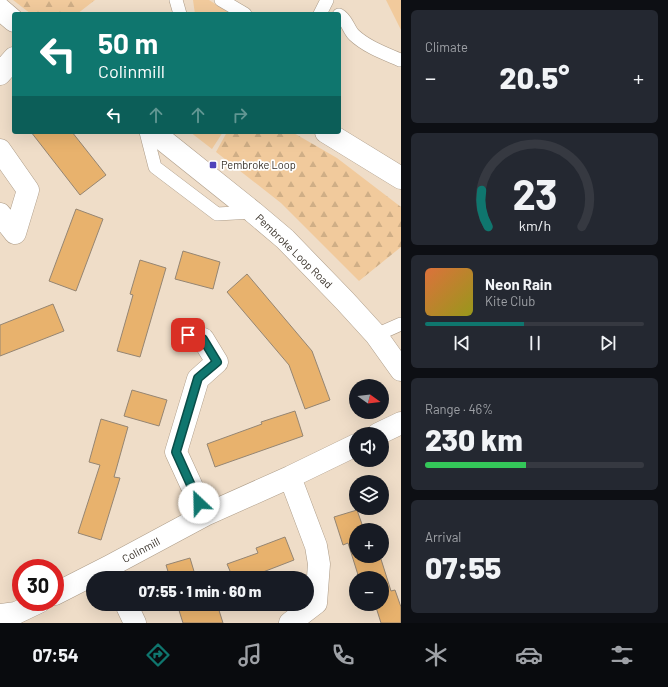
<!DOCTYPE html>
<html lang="en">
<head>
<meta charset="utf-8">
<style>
	:root { --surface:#171b24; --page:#242831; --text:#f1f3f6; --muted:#9ea1a6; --line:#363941; --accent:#0f766e }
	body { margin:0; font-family:Barlow,sans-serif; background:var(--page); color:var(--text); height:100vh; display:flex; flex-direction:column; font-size:15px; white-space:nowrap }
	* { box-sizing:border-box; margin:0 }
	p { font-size:13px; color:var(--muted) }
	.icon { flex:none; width:22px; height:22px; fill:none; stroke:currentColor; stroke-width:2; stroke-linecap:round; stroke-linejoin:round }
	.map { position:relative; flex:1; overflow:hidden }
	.sheet { display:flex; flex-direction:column; gap:10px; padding:10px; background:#0d0f14; width:267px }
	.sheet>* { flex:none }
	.guide { position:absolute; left:12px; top:12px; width:329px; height:122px; border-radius:4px; box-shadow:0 4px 16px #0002; background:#0f766e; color:#fff; overflow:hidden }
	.needle { width:26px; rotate:105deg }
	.controls { position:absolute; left:349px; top:379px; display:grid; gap:8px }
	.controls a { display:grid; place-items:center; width:40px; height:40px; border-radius:50%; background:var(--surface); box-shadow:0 4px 16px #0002; font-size:20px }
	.speed { position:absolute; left:12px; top:559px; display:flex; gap:8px; font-size:20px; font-weight:700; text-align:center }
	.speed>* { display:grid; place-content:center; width:52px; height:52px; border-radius:50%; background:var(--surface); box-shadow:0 4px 16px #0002; line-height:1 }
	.speed .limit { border:6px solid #d22; background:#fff; color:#111 }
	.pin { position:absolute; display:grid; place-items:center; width:34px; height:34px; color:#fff; margin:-17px; border-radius:8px; box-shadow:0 2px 6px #0006 }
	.me { position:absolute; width:44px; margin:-22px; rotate:336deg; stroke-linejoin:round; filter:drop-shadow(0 0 3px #0008) }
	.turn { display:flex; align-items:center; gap:14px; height:84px; padding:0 20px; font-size:18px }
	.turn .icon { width:52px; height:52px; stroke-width:2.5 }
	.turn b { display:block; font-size:28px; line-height:34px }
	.lanes { display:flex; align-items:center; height:38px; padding:0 20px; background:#0003; justify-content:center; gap:20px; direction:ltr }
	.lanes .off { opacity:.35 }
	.big { font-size:30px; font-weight:800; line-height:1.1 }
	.sheet .card { flex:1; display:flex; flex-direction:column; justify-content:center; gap:6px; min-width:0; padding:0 14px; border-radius:6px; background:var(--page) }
	.sheet .dial { align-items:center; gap:0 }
	.dial svg { height:104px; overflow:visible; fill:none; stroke:var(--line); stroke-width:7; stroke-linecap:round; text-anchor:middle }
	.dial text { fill:var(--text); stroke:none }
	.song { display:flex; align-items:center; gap:12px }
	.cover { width:48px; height:48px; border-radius:6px; background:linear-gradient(135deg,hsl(20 70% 55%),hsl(60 70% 35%)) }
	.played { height:4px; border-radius:2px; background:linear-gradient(90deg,var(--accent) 45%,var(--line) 45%) }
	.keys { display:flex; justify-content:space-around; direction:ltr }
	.heat { display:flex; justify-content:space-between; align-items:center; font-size:22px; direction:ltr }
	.charge { height:6px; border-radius:3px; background:linear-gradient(90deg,#34c759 46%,var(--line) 0) }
	.trip { position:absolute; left:86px; top:571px; width:228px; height:40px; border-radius:20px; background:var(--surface); box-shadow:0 4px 16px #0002; font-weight:800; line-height:40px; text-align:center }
	.tabs { display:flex; height:64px; justify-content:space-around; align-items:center; background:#090b0e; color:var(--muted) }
	.tabs .icon { width:28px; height:28px }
	.tabs .current { color:var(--accent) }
	.tabs b { font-size:18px; color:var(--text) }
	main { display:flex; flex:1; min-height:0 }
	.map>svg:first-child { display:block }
	.green { fill:#f1ca9c }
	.forest { fill:url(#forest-firs) }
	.building { fill:#e8b26d; stroke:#958572 }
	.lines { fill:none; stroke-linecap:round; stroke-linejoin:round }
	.service-casing { stroke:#ad9c88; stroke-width:14 }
	.minor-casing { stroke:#ad9c88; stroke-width:23 }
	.service { stroke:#fff; stroke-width:13 }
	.minor { stroke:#fff; stroke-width:22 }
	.route-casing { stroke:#0a4d48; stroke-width:10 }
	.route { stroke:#0f766e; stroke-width:7 }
	.poi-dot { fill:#4f43ba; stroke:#fff; stroke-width:1.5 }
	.labels { text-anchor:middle; stroke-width:3.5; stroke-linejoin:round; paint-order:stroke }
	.poi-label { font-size:11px; fill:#373028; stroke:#fff; text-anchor:start }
	.street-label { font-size:11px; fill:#373028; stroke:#fff }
</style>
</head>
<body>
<main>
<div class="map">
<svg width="401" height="623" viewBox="0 0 401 623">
	<defs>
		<pattern id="forest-firs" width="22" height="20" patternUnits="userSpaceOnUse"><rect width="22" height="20" fill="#f1ca9c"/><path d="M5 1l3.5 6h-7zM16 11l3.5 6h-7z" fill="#cfae86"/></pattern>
	</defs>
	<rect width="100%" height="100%" fill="#efddc8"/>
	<path class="green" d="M 193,0 L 209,0 L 231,14 L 195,14 Z
		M 386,0 L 401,0 L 401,30 Z
		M 190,132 L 223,132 L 212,149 Z"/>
	<path class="forest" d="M 13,0 L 95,0 L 77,14 L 31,14 Z
		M 227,132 L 292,132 L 337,158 L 401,207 L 401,247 L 359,281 L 281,203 L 216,152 Z"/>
	<path class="building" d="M 31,132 L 72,132 L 106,175 L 80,195 Z
		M 76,209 L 103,219 L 76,291 L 49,281 Z
		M 183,251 L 220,262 L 213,289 L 175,279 Z
		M 140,260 L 166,268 L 140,357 L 117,351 L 133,295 L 130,294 Z
		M 247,274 L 312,351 L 330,400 L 305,409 L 289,365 L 227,292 Z
		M 53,304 L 64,331 L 0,356 L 0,325 Z
		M 132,390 L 167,400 L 159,426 L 124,416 Z
		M 295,411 L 303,436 L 215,467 L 207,444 L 262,424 L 261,422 Z
		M 101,419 L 128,427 L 114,477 L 120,478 L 101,540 L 78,533 L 100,465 L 89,462 Z
		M 357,510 L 364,530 L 356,530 L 356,556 L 380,556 L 391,591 L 395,590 L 401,607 L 401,623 L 381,623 L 375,604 L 382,604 L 382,578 L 359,578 L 348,543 L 343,545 L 334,517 Z
		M 285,537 L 294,560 L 263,572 L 265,577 L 262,578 L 233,578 L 227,564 L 258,553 L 256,548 Z
		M 190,558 L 196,578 L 170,578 L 166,565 Z
		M 177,604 L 217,604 L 223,623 L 183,623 Z"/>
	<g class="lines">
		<g class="service-casing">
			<path id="service" d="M 176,0 L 180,14
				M 221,0 L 245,14
				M 320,14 L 327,0
				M 339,15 C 347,19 348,29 354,35 C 367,47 384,53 400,60
				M 146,132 L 155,167 L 217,214 L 253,212
				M 376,335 L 401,324"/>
		</g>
		<g class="minor-casing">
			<path id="minor" d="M 0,9 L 14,21
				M 0,74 L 14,58
				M 153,132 L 253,212 L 285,239 L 345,301 L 376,335 L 401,370
				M 326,132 L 401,178
				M 0,150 L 28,190 L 15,233 L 0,214
				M 188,335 L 203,339 L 217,362 L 198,379 L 176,452 L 205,515
				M 378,434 L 401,423
				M 55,594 L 110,566 L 205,515 L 290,477 L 356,445
				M 126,604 L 135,623
				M 0,615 L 16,613 L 39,602
				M 290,623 L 316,603 L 319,564 L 316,546 L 290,477"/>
		</g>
		<use href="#service" class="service"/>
		<use href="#minor" class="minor"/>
	</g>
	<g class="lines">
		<g class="route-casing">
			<path id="route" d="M 188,335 L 203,339 L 217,362 L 198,378 L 176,452 L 199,503"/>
		</g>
		<use href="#route" class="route"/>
	</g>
	<rect class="poi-dot" x="209" y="161" width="8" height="8" rx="2"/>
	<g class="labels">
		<g class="poi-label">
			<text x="221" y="169">Pembroke Loop</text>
		</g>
		<g class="street-label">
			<text transform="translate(294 251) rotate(44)" y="4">Pembroke Loop Road</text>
			<text transform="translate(141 550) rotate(-28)" y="4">Colinmill</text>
		</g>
	</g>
</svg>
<div class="controls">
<a><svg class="needle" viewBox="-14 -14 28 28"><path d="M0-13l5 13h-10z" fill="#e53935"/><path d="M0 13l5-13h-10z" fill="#9ea1a6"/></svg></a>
<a><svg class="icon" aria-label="sound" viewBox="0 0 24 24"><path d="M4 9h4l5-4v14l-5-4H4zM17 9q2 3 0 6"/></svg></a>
<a><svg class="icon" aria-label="layers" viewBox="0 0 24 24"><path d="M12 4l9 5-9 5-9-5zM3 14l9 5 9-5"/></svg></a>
<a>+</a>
<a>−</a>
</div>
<div class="speed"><div class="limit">30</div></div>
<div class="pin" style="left:188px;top:335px;background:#d93025"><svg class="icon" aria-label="arrive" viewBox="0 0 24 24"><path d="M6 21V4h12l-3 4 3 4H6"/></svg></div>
<svg class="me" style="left:199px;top:503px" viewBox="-20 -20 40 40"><circle r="19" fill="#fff"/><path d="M0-13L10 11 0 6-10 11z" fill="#0f766e"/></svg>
<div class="trip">07:55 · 1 min · 60 m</div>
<div class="guide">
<div class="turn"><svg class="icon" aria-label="left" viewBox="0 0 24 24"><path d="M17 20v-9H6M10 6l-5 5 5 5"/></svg><div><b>50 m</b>Colinmill</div></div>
<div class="lanes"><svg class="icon" aria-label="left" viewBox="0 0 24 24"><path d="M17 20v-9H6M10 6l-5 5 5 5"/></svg><svg class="icon off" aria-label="ahead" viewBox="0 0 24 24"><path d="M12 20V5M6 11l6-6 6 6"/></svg><svg class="icon off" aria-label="ahead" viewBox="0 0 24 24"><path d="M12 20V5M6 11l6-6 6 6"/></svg><svg class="icon off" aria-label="right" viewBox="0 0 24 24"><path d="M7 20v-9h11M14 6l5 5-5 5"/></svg></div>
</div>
</div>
<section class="sheet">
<div class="card"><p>Climate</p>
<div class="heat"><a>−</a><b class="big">20.5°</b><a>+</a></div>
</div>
<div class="card dial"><svg viewBox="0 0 100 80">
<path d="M14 69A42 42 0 1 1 86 69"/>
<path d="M14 69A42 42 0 0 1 9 41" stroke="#0f766e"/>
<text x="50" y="56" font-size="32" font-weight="700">23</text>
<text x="50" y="72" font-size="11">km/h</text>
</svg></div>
<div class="card">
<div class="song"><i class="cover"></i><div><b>Neon Rain</b><p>Kite Club</p></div></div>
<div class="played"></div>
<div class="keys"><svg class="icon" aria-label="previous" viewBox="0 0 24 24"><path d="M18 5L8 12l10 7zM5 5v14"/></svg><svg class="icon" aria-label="pause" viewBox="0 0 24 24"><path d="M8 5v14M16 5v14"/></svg><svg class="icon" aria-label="next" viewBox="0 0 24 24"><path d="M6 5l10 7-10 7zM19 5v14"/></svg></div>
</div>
<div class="card"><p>Range · 46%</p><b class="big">230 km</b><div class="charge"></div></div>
<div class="card"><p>Arrival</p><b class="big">07:55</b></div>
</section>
</main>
<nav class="tabs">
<b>07:54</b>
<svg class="icon current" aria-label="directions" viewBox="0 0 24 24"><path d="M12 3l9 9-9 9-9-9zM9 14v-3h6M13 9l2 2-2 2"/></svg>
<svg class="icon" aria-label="music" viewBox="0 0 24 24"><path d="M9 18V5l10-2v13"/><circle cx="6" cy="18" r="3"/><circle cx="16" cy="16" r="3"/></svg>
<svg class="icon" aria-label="phone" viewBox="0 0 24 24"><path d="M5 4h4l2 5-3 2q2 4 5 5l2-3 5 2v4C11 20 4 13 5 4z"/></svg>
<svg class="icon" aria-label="climate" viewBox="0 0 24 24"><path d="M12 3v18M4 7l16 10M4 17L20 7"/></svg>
<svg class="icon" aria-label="car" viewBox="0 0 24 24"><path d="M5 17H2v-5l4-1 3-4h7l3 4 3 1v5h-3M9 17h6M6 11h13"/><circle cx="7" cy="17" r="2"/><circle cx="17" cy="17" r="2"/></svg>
<svg class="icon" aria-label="filters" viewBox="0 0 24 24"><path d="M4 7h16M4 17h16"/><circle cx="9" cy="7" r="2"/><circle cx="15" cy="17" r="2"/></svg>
</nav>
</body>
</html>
